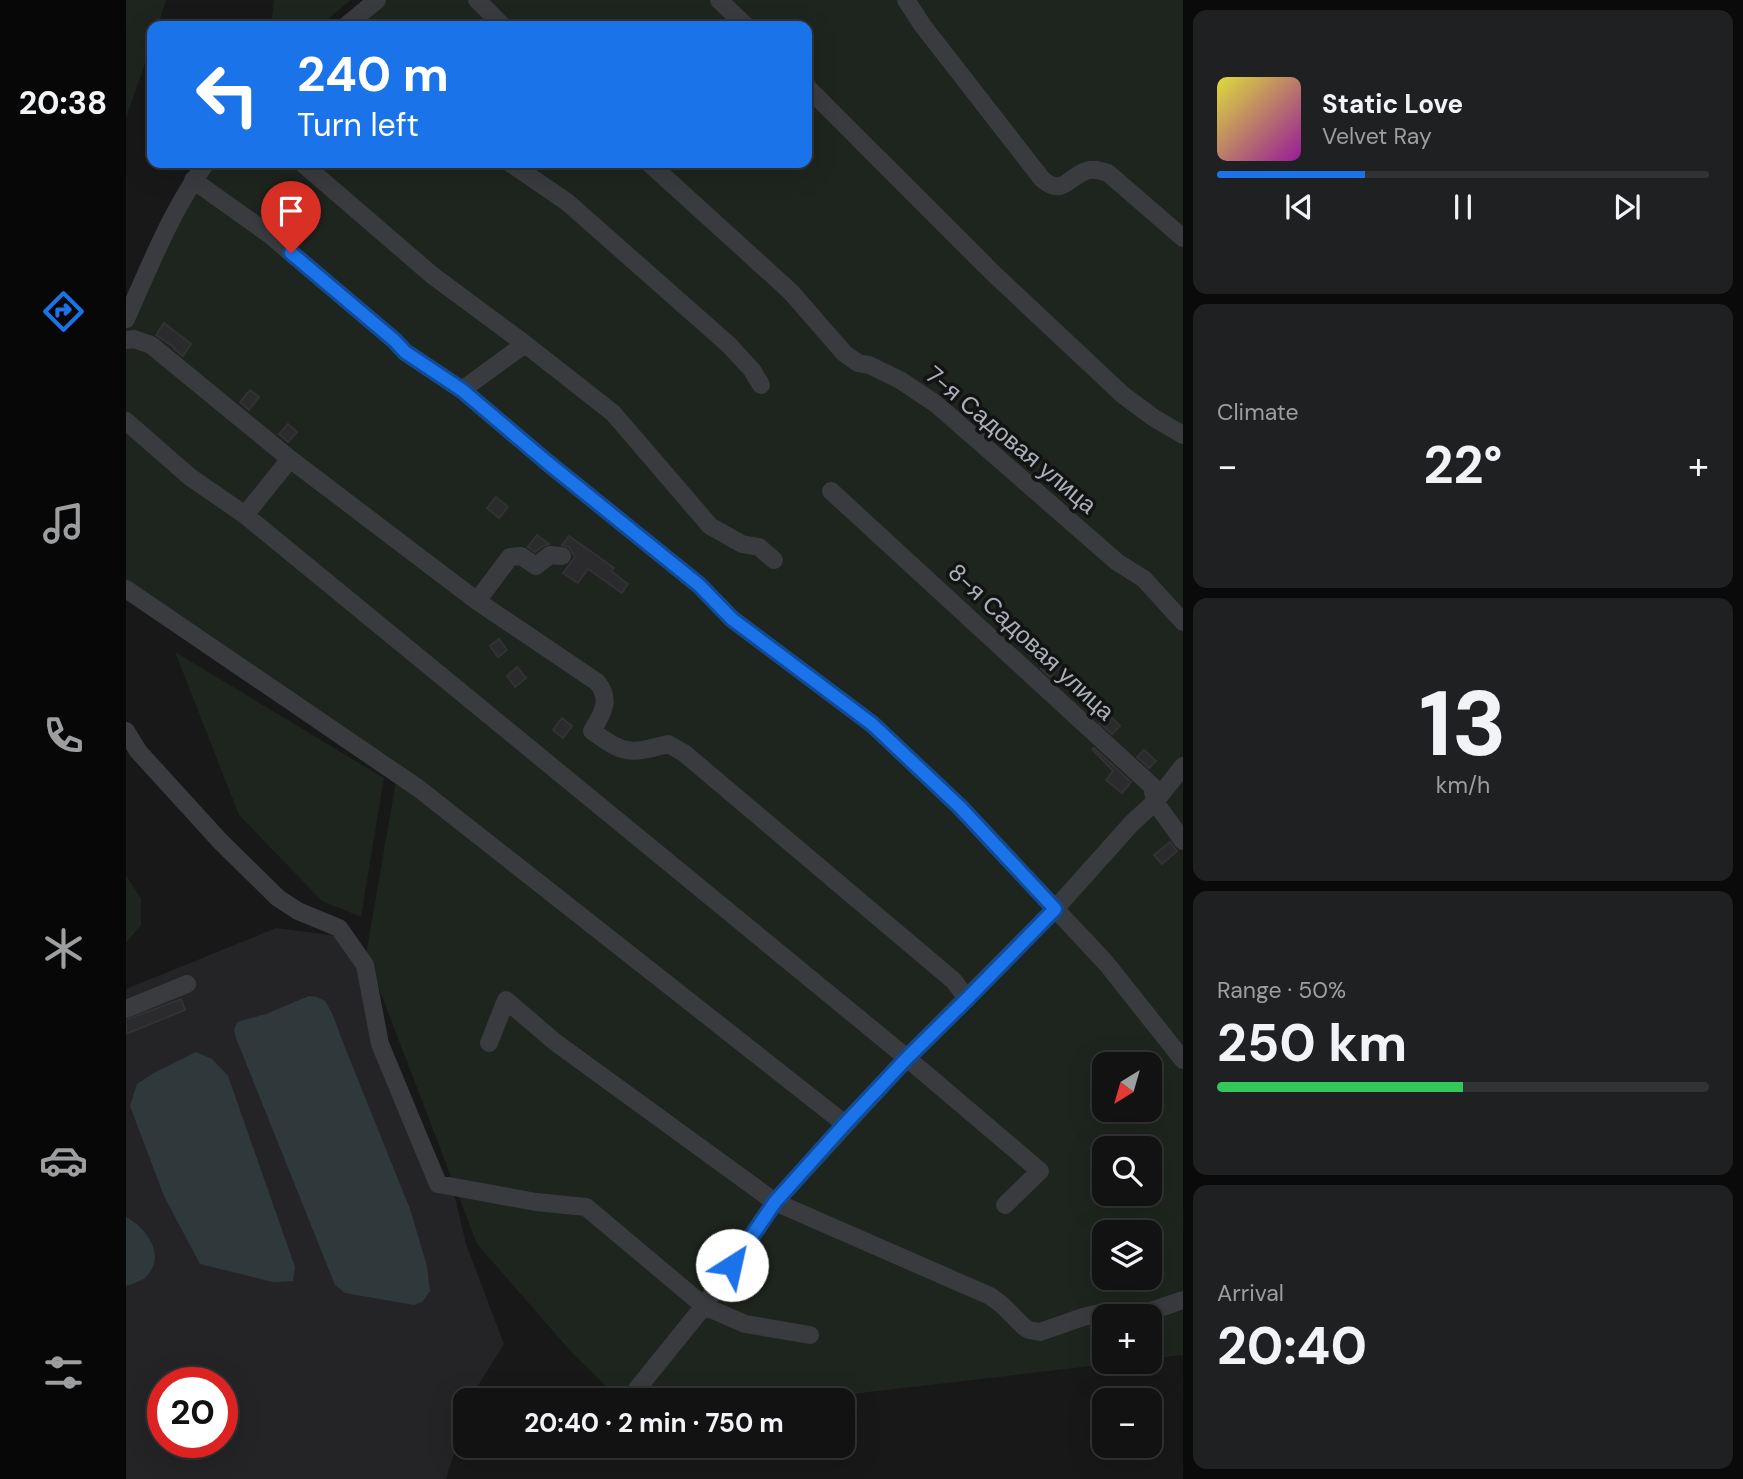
<!DOCTYPE html>
<html lang="en">
<head>
<meta charset="utf-8">
<style>
	:root { --surface:#121213; --page:#1f2021; --text:#f1f3f6; --muted:#9c9ea0; --line:#313233; --accent:#1a73e8 }
	body { margin:0; font-family:"DM Sans",sans-serif; background:var(--page); color:var(--text); height:100vh; display:flex; flex-direction:column; font-size:26px; white-space:nowrap }
	* { box-sizing:border-box; margin:0 }
	p { font-size:23px; color:var(--muted) }
	.icon { flex:none; width:38px; height:38px; fill:none; stroke:currentColor; stroke-width:2; stroke-linecap:round; stroke-linejoin:round }
	.map { position:relative; flex:1; overflow:hidden }
	.panel { display:flex; flex-direction:column; gap:10px; padding:10px; background:#0a0a0a; width:560px }
	.panel>* { flex:none }
	.hud { position:absolute; left:21px; top:21px; width:665px; height:147px; border-radius:14px; box-shadow:0 7px 28px #0002,0 0 0 2px var(--line); background:#1a73e8; color:#fff; overflow:hidden }
	.needle { width:46px; rotate:217deg }
	.tools { position:absolute; left:966px; top:1052px; display:grid; gap:14px }
	.tools a { display:grid; place-items:center; width:70px; height:70px; border-radius:14px; background:var(--surface); box-shadow:0 7px 28px #0002,0 0 0 2px var(--line); font-size:35px }
	.speed { position:absolute; left:21px; top:1367px; display:flex; gap:14px; font-size:35px; font-weight:700; text-align:center }
	.speed>* { display:grid; place-content:center; width:91px; height:91px; border-radius:50%; background:var(--surface); box-shadow:0 7px 28px #0002,0 0 0 2px var(--line); line-height:1 }
	.speed .limit { border:10px solid #d22; background:#fff; color:#111 }
	.pin { position:absolute; display:grid; place-items:center; width:60px; height:60px; color:#fff; margin:-72px -30px; border-radius:50% 50% 50% 0; rotate:-45deg; box-shadow:0 0 7px #0007 }
	.pin .icon { rotate:45deg }
	.me { position:absolute; width:77px; margin:-38px; rotate:35deg; stroke-linejoin:round; filter:drop-shadow(0 0 5px #0008) }
	.turn { display:flex; align-items:center; gap:24px; height:147px; padding:0 35px; font-size:32px }
	.turn .icon { width:91px; height:91px; stroke-width:2.5 }
	.turn b { display:block; font-size:49px; line-height:60px }
	.big { font-size:52px; font-weight:700; line-height:1.1 }
	.panel .widget { flex:1; display:flex; flex-direction:column; justify-content:center; gap:10px; min-width:0; padding:0 24px; border-radius:14px; background:var(--page) }
	.panel .dial { align-items:center; gap:0 }
	.dial b { font-size:91px; line-height:1 }
	.song { display:flex; align-items:center; gap:21px }
	.cover { width:84px; height:84px; border-radius:10px; background:linear-gradient(135deg,hsl(60 70% 55%),hsl(300 70% 35%)) }
	.played { height:7px; border-radius:4px; background:linear-gradient(90deg,var(--accent) 30%,var(--line) 30%) }
	.keys { display:flex; justify-content:space-around; direction:ltr }
	.heat { display:flex; justify-content:space-between; align-items:center; font-size:38px; direction:ltr }
	.charge { height:10px; border-radius:5px; background:linear-gradient(90deg,#34c759 50%,var(--line) 0) }
	.trip { position:absolute; left:327px; top:1388px; width:402px; height:70px; border-radius:14px; background:var(--surface); box-shadow:0 7px 28px #0002,0 0 0 2px var(--line); font-weight:700; line-height:70px; text-align:center }
	main { display:flex; flex:1; min-height:0 }
	.dock { display:flex; flex-direction:column; width:126px; justify-content:space-around; align-items:center; background:#070708; color:var(--muted) }
	.dock .icon { width:49px; height:49px }
	.dock .current { color:var(--accent) }
	.dock b { font-size:32px; color:var(--text) }
	.map>svg:first-child { display:block }
	.built { fill:#242426; fill-rule:evenodd }
	.green { fill:#1e241e; fill-rule:evenodd }
	.water { fill:#2f393c }
	.building { fill:#2b2b2d; stroke:#323235; stroke-width:2 }
	.lines { fill:none; stroke-linecap:round; stroke-linejoin:round }
	.minor { stroke:#393b3e; stroke-width:18 }
	.route-casing { stroke:#114b97; stroke-width:18 }
	.route { stroke:#1a73e8; stroke-width:12 }
	.labels { text-anchor:middle; stroke-width:7; stroke-linejoin:round; paint-order:stroke }
	.street-label { font-size:24px; fill:#abb1b8; stroke:#131314 }
</style>
</head>
<body>
<main>
<nav class="dock">
<b>20:38</b>
<svg class="icon current" aria-label="directions" viewBox="0 0 24 24"><path d="M12 3l9 9-9 9-9-9zM9 14v-3h6M13 9l2 2-2 2"/></svg>
<svg class="icon" aria-label="music" viewBox="0 0 24 24"><path d="M9 18V5l10-2v13"/><circle cx="6" cy="18" r="3"/><circle cx="16" cy="16" r="3"/></svg>
<svg class="icon" aria-label="phone" viewBox="0 0 24 24"><path d="M5 4h4l2 5-3 2q2 4 5 5l2-3 5 2v4C11 20 4 13 5 4z"/></svg>
<svg class="icon" aria-label="climate" viewBox="0 0 24 24"><path d="M12 3v18M4 7l16 10M4 17L20 7"/></svg>
<svg class="icon" aria-label="car" viewBox="0 0 24 24"><path d="M5 17H2v-5l4-1 3-4h7l3 4 3 1v5h-3M9 17h6M6 11h13"/><circle cx="7" cy="17" r="2"/><circle cx="17" cy="17" r="2"/></svg>
<svg class="icon" aria-label="filters" viewBox="0 0 24 24"><path d="M4 7h16M4 17h16"/><circle cx="9" cy="7" r="2"/><circle cx="15" cy="17" r="2"/></svg>
</nav>
<div class="map">
<svg width="1057" height="1479" viewBox="0 0 1057 1479">
	<rect width="100%" height="100%" fill="#181819"/>
	<path class="built" d="M 150,928 L 226,938 L 260,1041 L 330,1201 L 340,1244 L 378,1344 L 348,1392 L 346,1400 L 340,1400 L 339,1419 L 320,1479 L 0,1479 L 0,989 ZM 37,1382 L 96,1382 L 96,1442 L 37,1442 Z"/>
	<path class="green" d="M 0,0 L 40,0 L 32,26 L 26,26 L 26,44 L 0,118 Z
		M 148,0 L 225,0 L 193,26 L 145,26 Z
		M 255,0 L 1057,0 L 1057,1355 L 1024,1359 L 1024,1316 L 978,1316 L 978,1362 L 1000,1362 L 675,1400 L 494,1400 L 447,1354 L 351,1244 L 240,955 L 272,769 L 0,583 L 0,323 L 80,163 L 681,163 L 681,26 L 225,26 ZM 978,1064 L 1024,1064 L 1024,1110 L 978,1110 ZM 978,1148 L 1024,1148 L 1024,1194 L 978,1194 ZM 978,1232 L 1024,1232 L 1024,1278 L 978,1278 Z
		M 49,652 L 258,778 L 235,917 L 196,901 L 113,815 Z
		M 0,875 L 15,899 L 15,925 L 0,943 Z"/>
	<path class="water" d="M 183,996 L 191,997 L 199,1001 L 206,1013 L 218,1045 L 284,1209 L 301,1266 L 304,1291 L 296,1302 L 288,1305 L 219,1293 L 209,1285 L 110,1038 L 108,1030 L 111,1022 L 140,1014 Z
		M 70,1052 L 86,1059 L 102,1076 L 169,1267 L 167,1281 L 147,1282 L 74,1264 L 38,1196 L 4,1106 L 11,1084 L 26,1074 Z
		M 0,1217 C 21,1228 41,1256 20,1277 C 16,1281 6,1284 0,1286 Z"/>
	<path class="building" d="M 38,323 L 65,344 L 57,356 L 48,349 L 49,348 L 30,335 Z
		M 124,390 L 133,397 L 123,410 L 114,402 Z
		M 162,424 L 171,432 L 162,442 L 153,434 Z
		M 370,497 L 382,507 L 373,518 L 361,508 Z
		M 411,535 L 423,544 L 417,546 L 409,552 L 402,547 Z
		M 443,536 L 488,568 L 485,571 L 502,584 L 496,593 L 462,569 L 452,583 L 437,573 L 449,557 L 443,547 L 436,545 Z
		M 373,639 L 381,650 L 372,657 L 364,646 Z
		M 907,640 L 918,649 L 917,651 L 934,666 L 924,677 L 915,669 L 917,667 L 898,650 Z
		M 391,667 L 400,678 L 389,687 L 381,676 Z
		M 983,715 L 994,726 L 986,734 L 974,723 Z
		M 436,718 L 446,726 L 437,738 L 427,730 Z
		M 968,748 L 1005,782 L 996,793 L 980,780 L 987,771 L 966,749 Z
		M 1018,750 L 1030,761 L 1023,768 L 1011,757 Z
		M 1044,842 L 1051,851 L 1036,864 L 1028,855 Z
		M 55,999 L 59,1010 L 0,1034 L 0,1020 Z"/>
	<g class="lines">
		<path class="minor" d="M 351,0 L 377,26
			M 593,0 L 620,26
			M 780,0 L 797,26 L 916,179 C 937,197 942,177 960,171 C 967,168 975,171 982,173 L 1057,238
			M 220,26 L 251,0
			M 681,87 L 868,274 L 997,395 L 1028,418 L 1057,435
			M 176,163 L 306,275 L 399,344 L 487,413 L 584,526 L 616,544 L 633,547 L 648,560
			M 384,163 L 441,202 L 603,345 L 626,370 L 635,385
			M 523,163 L 665,292 L 718,353 L 732,363 L 743,365 L 774,380 L 810,404 L 991,562 L 1018,579 L 1057,622
			M 67,180 L 144,235 L 269,341 L 279,352 L 336,390 L 422,463 L 573,585 L 606,619 L 746,724 L 834,807 L 980,963 L 1057,1060
			M 0,319 C 24,266 46,209 80,163
			M 0,340 L 8,339 L 25,345 L 164,459 L 351,601 L 471,682 C 486,700 476,714 466,731 C 499,755 503,754 542,744 L 558,753 L 828,981 L 841,999
			M 336,390 L 399,344
			M 0,421 L 64,477 L 119,515 L 781,1058 L 914,1171 L 879,1205
			M 705,491 L 1026,786 L 1029,802 L 1057,841
			M 119,515 L 164,459
			M 0,589 L 292,788 L 719,1124
			M 351,601 L 384,557 L 395,556 L 410,566 L 424,555 L 436,556
			M 0,731 L 12,751 L 94,841 L 152,898 L 172,911 L 213,928 L 239,965 L 254,1044 L 312,1184 L 410,1202 L 460,1207 L 578,1306 L 619,1324 L 684,1335
			M 0,1009 L 61,984
			M 363,1043 L 380,1000 L 429,1042 L 649,1202 L 864,1296 L 875,1304 L 898,1327 L 903,1330 L 914,1332 L 957,1317 L 978,1312 L 1016,1314 L 1057,1300
			M 511,1389 L 578,1306 L 649,1202 L 781,1058 L 929,909 L 1006,823 L 1029,802 L 1057,766"/>
	</g>
	<g class="lines">
		<g class="route-casing">
			<path id="route" d="M 165,253 L 269,341 L 279,352 L 336,390 L 422,463 L 573,585 L 606,619 L 746,724 L 834,807 L 929,909 L 841,999 L 781,1058 L 719,1124 L 649,1202 L 606,1265"/>
		</g>
		<use href="#route" class="route"/>
	</g>
	<g class="labels">
		<g class="street-label">
			<text transform="translate(885 440) rotate(40)" y="8">7-я Садовая улица</text>
			<text transform="translate(905 642) rotate(43)" y="8">8-я Садовая улица</text>
		</g>
	</g>
</svg>
<div class="tools">
<a><svg class="needle" viewBox="-14 -14 28 28"><path d="M0-13l5 13h-10z" fill="#e53935"/><path d="M0 13l5-13h-10z" fill="#9c9ea0"/></svg></a>
<a><svg class="icon" aria-label="search" viewBox="0 0 24 24"><circle cx="10" cy="10" r="6"/><path d="M15 15l6 6"/></svg></a>
<a><svg class="icon" aria-label="layers" viewBox="0 0 24 24"><path d="M12 4l9 5-9 5-9-5zM3 14l9 5 9-5"/></svg></a>
<a>+</a>
<a>−</a>
</div>
<div class="speed"><div class="limit">20</div></div>
<div class="pin" style="left:165px;top:253px;background:#d93025"><svg class="icon" aria-label="arrive" viewBox="0 0 24 24"><path d="M6 21V4h12l-3 4 3 4H6"/></svg></div>
<svg class="me" style="left:606px;top:1265px" viewBox="-20 -20 40 40"><circle r="19" fill="#fff"/><path d="M0-13L10 11 0 6-10 11z" fill="#1a73e8"/></svg>
<div class="trip">20:40 · 2 min · 750 m</div>
<div class="hud">
<div class="turn"><svg class="icon" aria-label="left" viewBox="0 0 24 24"><path d="M17 20v-9H6M10 6l-5 5 5 5"/></svg><div><b>240 m</b>Turn left</div></div>
</div>
</div>
<section class="panel">
<div class="widget">
<div class="song"><i class="cover"></i><div><b>Static Love</b><p>Velvet Ray</p></div></div>
<div class="played"></div>
<div class="keys"><svg class="icon" aria-label="previous" viewBox="0 0 24 24"><path d="M18 5L8 12l10 7zM5 5v14"/></svg><svg class="icon" aria-label="pause" viewBox="0 0 24 24"><path d="M8 5v14M16 5v14"/></svg><svg class="icon" aria-label="next" viewBox="0 0 24 24"><path d="M6 5l10 7-10 7zM19 5v14"/></svg></div>
</div>
<div class="widget"><p>Climate</p>
<div class="heat"><a>−</a><b class="big">22°</b><a>+</a></div>
</div>
<div class="widget dial"><b>13</b><p>km/h</p></div>
<div class="widget"><p>Range · 50%</p><b class="big">250 km</b><div class="charge"></div></div>
<div class="widget"><p>Arrival</p><b class="big">20:40</b></div>
</section>
</main>
</body>
</html>
